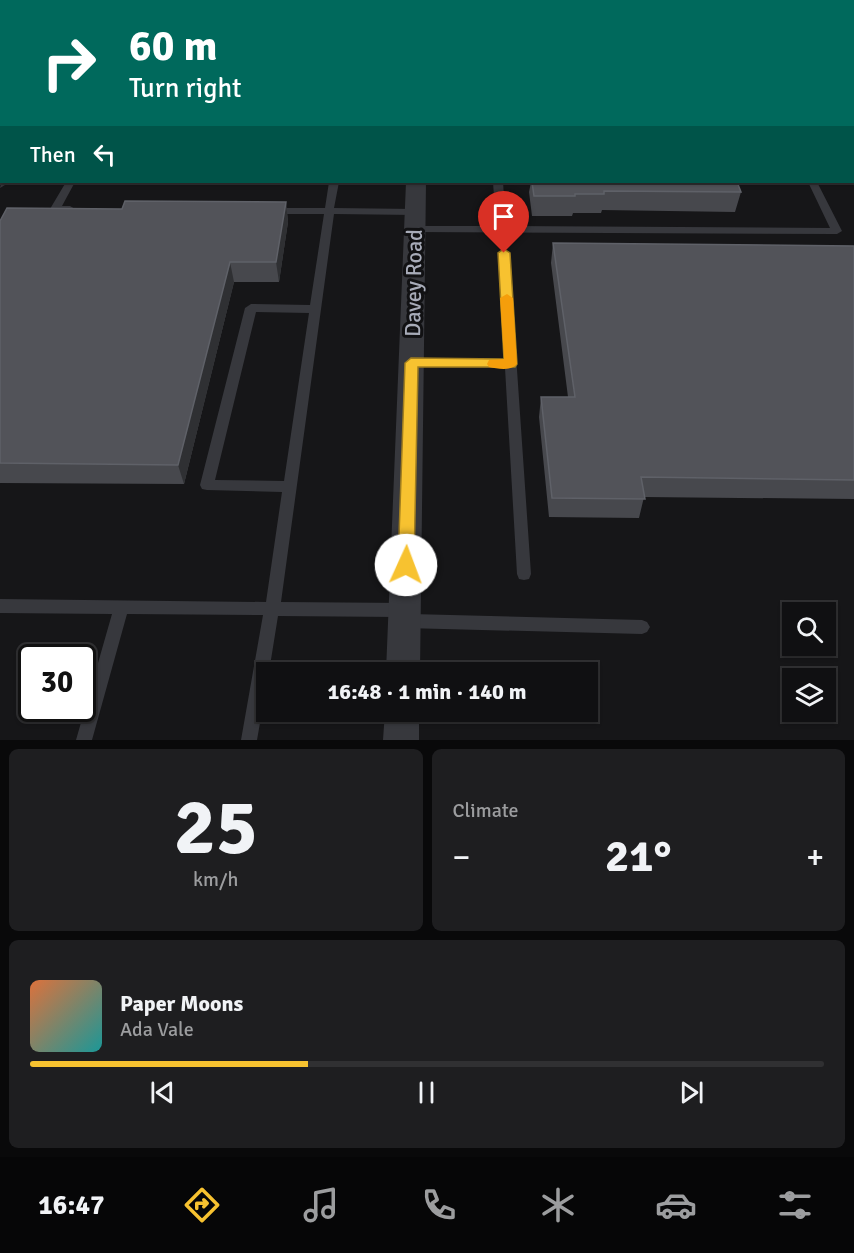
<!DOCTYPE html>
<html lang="en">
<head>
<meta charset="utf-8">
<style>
	:root { --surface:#101012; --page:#1e1e20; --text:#f1f3f6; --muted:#9c9d9f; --line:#303032; --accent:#f7c230 }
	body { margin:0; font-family:Signika,sans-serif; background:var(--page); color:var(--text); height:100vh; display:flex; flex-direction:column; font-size:22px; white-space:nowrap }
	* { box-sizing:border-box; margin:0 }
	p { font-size:20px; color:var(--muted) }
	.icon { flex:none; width:33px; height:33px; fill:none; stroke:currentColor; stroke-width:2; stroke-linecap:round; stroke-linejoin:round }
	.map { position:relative; height:740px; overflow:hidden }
	.details { display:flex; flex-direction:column; gap:9px; padding:9px; background:#09090a; flex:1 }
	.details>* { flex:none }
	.top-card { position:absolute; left:0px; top:0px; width:855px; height:183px; box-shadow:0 2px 4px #0004,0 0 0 2px var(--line); background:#00695c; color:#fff; overflow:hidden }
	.fabs { position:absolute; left:782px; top:602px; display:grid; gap:12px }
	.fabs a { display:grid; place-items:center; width:54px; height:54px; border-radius:0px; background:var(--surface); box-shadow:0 2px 4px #0004,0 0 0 2px var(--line); font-size:30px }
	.speed { position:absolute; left:18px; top:644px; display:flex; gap:12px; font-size:30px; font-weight:700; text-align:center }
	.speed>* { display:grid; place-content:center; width:78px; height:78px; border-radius:50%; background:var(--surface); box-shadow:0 2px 4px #0004,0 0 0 2px var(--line); line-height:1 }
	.speed .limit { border:3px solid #111; border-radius:9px; background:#fff; color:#111 }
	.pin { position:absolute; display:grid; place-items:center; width:51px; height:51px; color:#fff; margin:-62px -26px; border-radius:50% 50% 50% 0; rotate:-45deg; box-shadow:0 0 6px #0007 }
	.pin .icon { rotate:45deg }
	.me { position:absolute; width:66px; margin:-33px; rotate:2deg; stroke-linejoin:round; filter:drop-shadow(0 0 4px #0008) }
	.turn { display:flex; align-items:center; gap:21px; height:126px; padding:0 30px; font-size:27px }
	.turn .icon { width:78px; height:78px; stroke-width:2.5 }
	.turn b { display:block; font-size:42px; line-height:51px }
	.then { display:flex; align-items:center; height:57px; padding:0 30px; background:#0003; gap:12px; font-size:22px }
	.big { font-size:45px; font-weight:700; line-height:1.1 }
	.details .tile { flex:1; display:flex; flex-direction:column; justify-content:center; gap:9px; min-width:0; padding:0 21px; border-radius:9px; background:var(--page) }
	.details .dial { align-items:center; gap:0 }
	.dial b { font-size:78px; line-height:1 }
	.song { display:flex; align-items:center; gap:18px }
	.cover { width:72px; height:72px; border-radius:9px; background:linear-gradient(135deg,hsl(20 70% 55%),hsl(180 70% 35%)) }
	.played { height:6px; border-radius:3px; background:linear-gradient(90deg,var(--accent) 35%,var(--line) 35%) }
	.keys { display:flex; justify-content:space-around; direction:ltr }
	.heat { display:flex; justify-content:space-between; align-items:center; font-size:33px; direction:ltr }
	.details .tiles { flex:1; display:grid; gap:9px; grid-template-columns:1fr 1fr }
	.tile:last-child { grid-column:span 2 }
	.trip { position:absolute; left:256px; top:662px; width:342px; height:60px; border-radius:0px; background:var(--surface); box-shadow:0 2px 4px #0004,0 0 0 2px var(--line); font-weight:700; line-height:60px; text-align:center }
	.tab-bar { display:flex; height:96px; justify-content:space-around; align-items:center; background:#060607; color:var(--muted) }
	.tab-bar .icon { width:42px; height:42px }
	.tab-bar .on { color:var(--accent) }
	.tab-bar b { font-size:27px; color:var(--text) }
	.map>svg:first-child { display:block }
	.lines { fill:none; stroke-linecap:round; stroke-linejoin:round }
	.lane { fill:#37383d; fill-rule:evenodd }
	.street { fill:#37383d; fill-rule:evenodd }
	.secondary { fill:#45474e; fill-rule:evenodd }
	.wall { fill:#47484d }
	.shaded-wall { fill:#2f3033 }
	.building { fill:#525359; stroke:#5f6168; stroke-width:1.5 }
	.route { fill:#f7c230; stroke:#a17e1f; stroke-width:1.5 }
	.slow { fill:#f59e0b }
	.labels { text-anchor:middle; stroke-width:6; stroke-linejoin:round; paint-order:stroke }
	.street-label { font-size:22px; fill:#a8acb9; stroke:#111113 }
</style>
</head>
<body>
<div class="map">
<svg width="854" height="740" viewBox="0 0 854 740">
	<rect width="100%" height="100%" fill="#161618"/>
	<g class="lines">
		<path class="lane" d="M 215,0 L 223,0 L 223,2 L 215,2 Z
			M 482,0 L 490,0 L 490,2 L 482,2 Z
			M 719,0 L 727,0 L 727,2 L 719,2 Z
			M 0,39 L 2,39 L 2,44 L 0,44 Z
			M 0,58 L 2,58 L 0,64 Z
			M 2,180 L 2,182 L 10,182 L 0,188 Z
			M 66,182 L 75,182 L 62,206 L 70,206 L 75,209 L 70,212 L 52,211 L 50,209 Z
			M 329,182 L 339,182 L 334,208 L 415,209 L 420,212 L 415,215 L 334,214 L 281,602 L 405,603 L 410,605 L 413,610 L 411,614 L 642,620 L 647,622 L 650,627 L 647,632 L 642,634 L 405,628 L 400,626 L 397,621 L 399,617 L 278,616 L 269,672 L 267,672 L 267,683 L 257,740 L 241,740 L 263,615 L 127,614 L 92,740 L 76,740 L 112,614 L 0,613 L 0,599 L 266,602 L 282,492 L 207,490 L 202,489 L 200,485 L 245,308 L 251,304 L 310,305 L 324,214 L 270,214 L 265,211 L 270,208 L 325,208 ZM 256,312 L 309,313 L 284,481 L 215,480 Z
			M 493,182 L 503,182 L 506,226 L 830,228 L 808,182 L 817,182 L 842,231 L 837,234 L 415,232 L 410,229 L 415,226 L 496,226 Z
			M 504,250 L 509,253 L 531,574 L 529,579 L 524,580 L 519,579 L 517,574 L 505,368 L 411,367 L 405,363 L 411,359 L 505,360 L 499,253 Z"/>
		<path class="street" d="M 406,182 L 426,182 L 420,672 L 386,672 Z
			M 385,711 L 419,711 L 419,740 L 383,740 Z"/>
		<path class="secondary" d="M 414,0 L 434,0 L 413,2 Z
			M 0,126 L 2,126 L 2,140 L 0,140 Z"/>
	</g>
	<path class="wall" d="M 0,0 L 204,0 L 203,2 L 2,2 L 2,37 L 0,37 Z
		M 531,182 L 737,182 L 741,192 L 735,212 L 602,210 L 601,213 L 573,213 L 572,216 L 532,216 L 529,192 Z
		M 286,202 L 288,222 L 279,282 L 234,282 L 184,484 L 0,483 L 0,221 Z
		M 553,243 L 854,246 L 854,499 L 644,497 L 639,518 L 549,517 L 539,417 L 541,397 L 568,397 L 551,263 Z"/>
	<path class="shaded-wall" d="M 192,0 L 204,0 L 203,2 L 192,2 Z
		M 286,202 L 288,222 L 279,282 L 276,262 Z
		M 230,262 L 234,282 L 184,484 L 178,465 Z"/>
	<path class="building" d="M 0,0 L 192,0 L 192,2 L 2,2 L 2,20 L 0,20 Z
		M 251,0 L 367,0 L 366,2 L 251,2 Z
		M 519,0 L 664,0 L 665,2 L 519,2 Z
		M 532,182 L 737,182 L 741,192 L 604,191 L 604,194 L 575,194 L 575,196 L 534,196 Z
		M 125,201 L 286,202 L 276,262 L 230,262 L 178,465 L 0,463 L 0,221 L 7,208 L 122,209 Z
		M 553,243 L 854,246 L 854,480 L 641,477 L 645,499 L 552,498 L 541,397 L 575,397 Z"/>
	<path class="route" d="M 504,249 L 510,253 L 517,364 L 515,367 L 418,367 L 414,565 L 412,570 L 406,572 L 400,570 L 398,565 L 405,363 L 411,358 L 504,359 L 498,253 Z"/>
	<path class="slow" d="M 507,294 L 513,298 L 517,364 C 512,371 498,369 489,367 L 487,364 L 489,360 L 504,359 L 500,298 Z"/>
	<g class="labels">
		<g class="street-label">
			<text transform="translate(413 283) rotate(-89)" y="8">Davey Road</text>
		</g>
	</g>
</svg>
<div class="fabs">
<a><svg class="icon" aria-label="search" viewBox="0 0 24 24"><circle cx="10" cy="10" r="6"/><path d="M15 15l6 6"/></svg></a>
<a><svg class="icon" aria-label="layers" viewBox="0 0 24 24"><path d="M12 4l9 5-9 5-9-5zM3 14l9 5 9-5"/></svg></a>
</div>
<div class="speed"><div class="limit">30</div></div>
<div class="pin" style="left:504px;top:253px;background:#d93025"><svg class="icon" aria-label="arrive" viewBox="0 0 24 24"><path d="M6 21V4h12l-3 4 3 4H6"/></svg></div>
<svg class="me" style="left:406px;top:565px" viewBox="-20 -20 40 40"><circle r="19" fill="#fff"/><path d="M0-13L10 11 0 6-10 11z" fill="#f7c230"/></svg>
<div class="trip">16:48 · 1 min · 140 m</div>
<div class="top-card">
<div class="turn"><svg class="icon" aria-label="right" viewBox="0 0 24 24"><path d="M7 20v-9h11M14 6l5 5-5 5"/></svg><div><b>60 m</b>Turn right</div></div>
<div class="then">Then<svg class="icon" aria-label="left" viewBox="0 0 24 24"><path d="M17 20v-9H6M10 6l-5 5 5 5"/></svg></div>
</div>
</div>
<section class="details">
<div class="tiles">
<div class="tile dial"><b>25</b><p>km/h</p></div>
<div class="tile"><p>Climate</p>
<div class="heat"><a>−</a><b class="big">21°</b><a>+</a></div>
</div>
<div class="tile">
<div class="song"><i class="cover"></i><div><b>Paper Moons</b><p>Ada Vale</p></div></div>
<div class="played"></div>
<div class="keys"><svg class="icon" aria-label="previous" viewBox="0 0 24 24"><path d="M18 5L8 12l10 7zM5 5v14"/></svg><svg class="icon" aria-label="pause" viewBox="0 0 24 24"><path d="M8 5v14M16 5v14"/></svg><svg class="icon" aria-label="next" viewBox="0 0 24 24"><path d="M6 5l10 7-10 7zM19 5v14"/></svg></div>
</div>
</div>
</section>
<nav class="tab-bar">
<b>16:47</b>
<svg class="icon on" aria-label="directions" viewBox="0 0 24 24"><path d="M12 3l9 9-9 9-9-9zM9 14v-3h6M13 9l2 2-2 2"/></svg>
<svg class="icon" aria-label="music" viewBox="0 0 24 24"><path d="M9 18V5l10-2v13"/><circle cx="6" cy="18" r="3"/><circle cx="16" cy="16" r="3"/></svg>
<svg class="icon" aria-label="phone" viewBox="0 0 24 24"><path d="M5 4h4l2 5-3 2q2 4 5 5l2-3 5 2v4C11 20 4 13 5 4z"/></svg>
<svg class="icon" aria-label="climate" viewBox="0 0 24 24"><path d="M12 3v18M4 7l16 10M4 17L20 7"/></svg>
<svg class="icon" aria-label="car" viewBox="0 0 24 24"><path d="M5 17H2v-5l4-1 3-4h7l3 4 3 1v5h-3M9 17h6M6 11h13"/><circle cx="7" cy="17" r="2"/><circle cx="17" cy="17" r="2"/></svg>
<svg class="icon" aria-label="filters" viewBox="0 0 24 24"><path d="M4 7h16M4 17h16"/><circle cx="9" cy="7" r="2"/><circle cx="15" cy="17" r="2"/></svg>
</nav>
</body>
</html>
